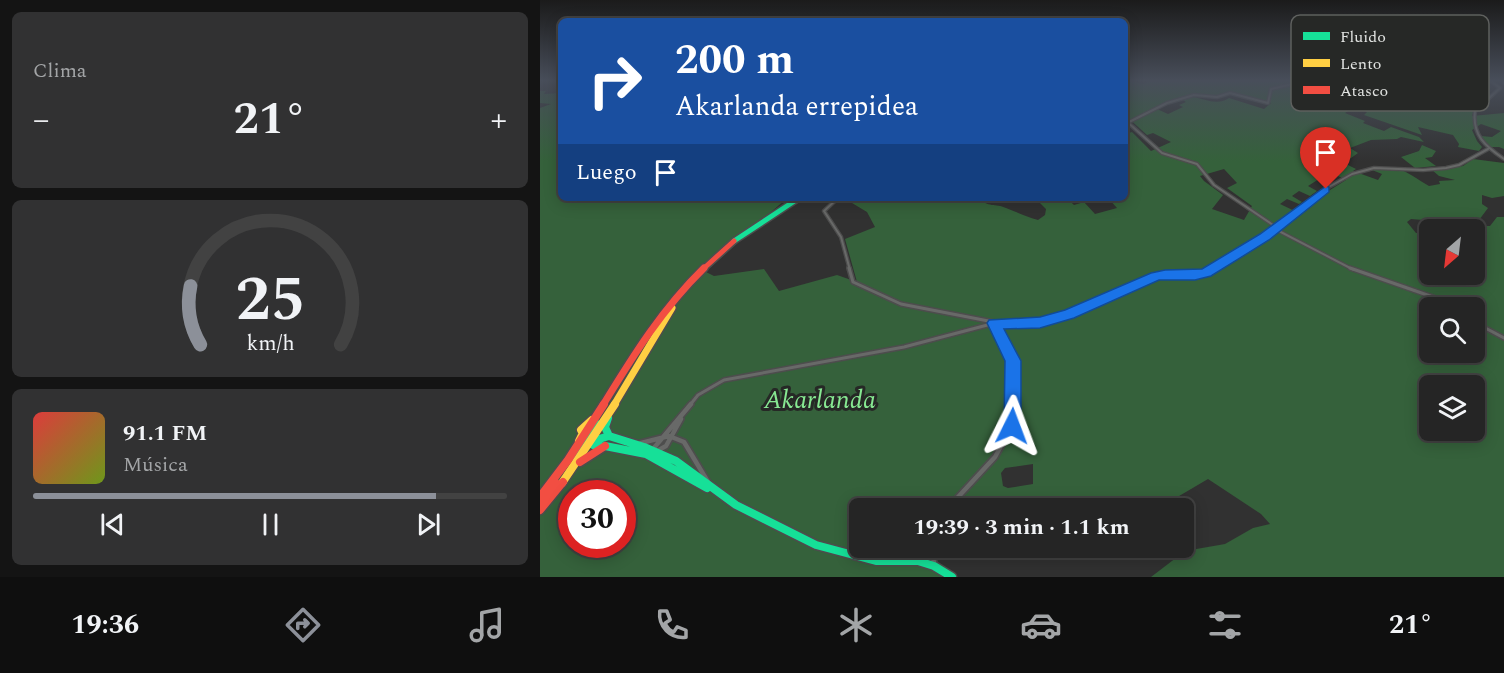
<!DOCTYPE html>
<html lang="es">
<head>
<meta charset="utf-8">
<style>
	:root { --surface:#252525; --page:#313132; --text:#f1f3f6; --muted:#a3a5a7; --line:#424242; --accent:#8c9099 }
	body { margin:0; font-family:Spectral,serif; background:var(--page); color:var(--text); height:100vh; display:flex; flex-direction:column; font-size:22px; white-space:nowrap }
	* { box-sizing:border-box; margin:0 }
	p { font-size:20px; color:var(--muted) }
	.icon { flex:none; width:33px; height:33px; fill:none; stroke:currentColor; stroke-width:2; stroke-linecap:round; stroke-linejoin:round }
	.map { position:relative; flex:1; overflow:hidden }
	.sheet { display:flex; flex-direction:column; gap:12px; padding:12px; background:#141414; width:540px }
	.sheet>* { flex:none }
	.banner { position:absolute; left:18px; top:18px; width:570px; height:183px; border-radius:9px; box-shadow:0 3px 15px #0003,0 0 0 2px var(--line); background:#1a4fa0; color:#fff; overflow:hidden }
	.needle { width:39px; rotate:208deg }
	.tools { position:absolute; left:879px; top:219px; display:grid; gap:12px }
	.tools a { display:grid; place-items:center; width:66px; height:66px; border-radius:9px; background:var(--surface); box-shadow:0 3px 15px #0003,0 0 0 2px var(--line); font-size:30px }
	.speed { position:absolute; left:18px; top:480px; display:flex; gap:12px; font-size:30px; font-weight:700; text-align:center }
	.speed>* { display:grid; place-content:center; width:78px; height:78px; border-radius:50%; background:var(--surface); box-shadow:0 3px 15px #0003,0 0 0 2px var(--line); line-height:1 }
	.speed .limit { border:9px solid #d22; background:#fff; color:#111 }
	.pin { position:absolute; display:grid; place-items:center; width:51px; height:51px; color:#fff; margin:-62px -26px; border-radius:50% 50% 50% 0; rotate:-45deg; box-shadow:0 0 6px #0007 }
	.pin .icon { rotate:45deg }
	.me { position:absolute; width:66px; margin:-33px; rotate:3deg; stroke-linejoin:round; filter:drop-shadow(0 0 4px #0008) }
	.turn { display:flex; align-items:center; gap:21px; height:126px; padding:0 18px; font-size:27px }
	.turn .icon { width:78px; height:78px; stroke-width:2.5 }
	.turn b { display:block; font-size:42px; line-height:51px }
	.then { display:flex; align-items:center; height:57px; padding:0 18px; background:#0003; gap:12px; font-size:22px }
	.big { font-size:45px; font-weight:700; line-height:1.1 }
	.sheet .widget { flex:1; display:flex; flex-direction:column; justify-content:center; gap:9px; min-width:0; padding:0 21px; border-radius:9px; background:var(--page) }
	.sheet .dial { align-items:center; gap:0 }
	.dial svg { height:156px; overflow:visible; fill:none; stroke:var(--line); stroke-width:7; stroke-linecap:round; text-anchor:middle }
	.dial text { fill:var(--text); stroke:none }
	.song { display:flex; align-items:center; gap:18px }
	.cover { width:72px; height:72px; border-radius:9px; background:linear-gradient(135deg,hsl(0 70% 55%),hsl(80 70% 35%)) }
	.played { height:6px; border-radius:3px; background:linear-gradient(90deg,var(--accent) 85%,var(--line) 85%) }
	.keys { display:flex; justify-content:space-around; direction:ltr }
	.heat { display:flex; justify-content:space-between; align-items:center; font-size:33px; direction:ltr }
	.trip { position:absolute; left:309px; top:498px; width:345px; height:60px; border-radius:9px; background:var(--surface); box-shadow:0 3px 15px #0003,0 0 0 2px var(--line); font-weight:700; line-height:60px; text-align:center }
	.tab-bar { display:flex; height:96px; justify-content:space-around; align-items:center; background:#0f0f0f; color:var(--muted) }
	.tab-bar .icon { width:42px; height:42px }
	.tab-bar .selected { color:var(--accent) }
	.tab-bar b { font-size:27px; color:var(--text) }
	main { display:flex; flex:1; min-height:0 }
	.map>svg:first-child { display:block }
	.green { fill:#35613b; fill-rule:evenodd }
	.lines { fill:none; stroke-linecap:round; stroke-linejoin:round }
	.street-far2-casing { stroke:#4d4d4d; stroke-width:4.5 }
	.street-far1-casing { stroke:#4d4d4d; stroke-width:6 }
	.street-casing { stroke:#4d4d4d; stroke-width:8 }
	.fast-far1-casing { stroke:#4d4d4d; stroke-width:8 }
	.fast-casing { stroke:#4d4d4d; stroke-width:11 }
	.slow-far1-casing { stroke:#4d4d4d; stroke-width:10 }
	.slow-casing { stroke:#4d4d4d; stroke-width:11 }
	.jam-far2-casing { stroke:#4d4d4d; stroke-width:8 }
	.jam-far1-casing { stroke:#4d4d4d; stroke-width:10 }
	.jam-casing { stroke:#4d4d4d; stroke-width:11 }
	.street-far2 { stroke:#686968; stroke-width:2 }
	.street-far1 { stroke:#686968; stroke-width:3 }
	.street { stroke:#686968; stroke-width:4.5 }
	.fast-far1 { stroke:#16e098; stroke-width:5 }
	.fast { stroke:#16e098; stroke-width:8 }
	.slow-far1 { stroke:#ffcf43; stroke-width:7 }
	.slow { stroke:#ffcf43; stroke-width:8 }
	.jam-far2 { stroke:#f24e42; stroke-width:5 }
	.jam-far1 { stroke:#f24e42; stroke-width:7 }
	.jam { stroke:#f24e42; stroke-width:8 }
	.route { fill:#1a73e8; stroke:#114b97; stroke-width:1.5 }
	.labels { text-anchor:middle; stroke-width:6; stroke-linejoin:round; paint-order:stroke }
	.near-park-label { font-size:26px; font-style:italic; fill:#87e892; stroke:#262826 }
	.key { fill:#262826; stroke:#5e605e; stroke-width:1.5 }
	.key-label { font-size:16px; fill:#e1e3e1 }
</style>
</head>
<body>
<main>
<section class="sheet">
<div class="widget"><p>Clima</p>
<div class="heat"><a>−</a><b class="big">21°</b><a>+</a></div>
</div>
<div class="widget dial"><svg viewBox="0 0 100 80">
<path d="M14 69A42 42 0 1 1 86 69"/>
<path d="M14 69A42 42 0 0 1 9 39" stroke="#8c9099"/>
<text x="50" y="56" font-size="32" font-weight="700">25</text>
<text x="50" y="72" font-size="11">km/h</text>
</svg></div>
<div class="widget">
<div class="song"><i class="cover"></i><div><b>91.1 FM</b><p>Música</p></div></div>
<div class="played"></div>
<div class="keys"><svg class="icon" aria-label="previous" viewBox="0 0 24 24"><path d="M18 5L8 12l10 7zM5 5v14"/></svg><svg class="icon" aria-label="pause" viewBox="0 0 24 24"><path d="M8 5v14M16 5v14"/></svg><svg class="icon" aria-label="next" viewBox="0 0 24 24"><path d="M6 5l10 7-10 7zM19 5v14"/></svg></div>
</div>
</section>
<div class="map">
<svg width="964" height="577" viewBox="0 0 964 577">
	<rect width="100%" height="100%" fill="#313131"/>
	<path class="green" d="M 585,80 L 604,84 L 611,80 L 871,80 L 883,84 L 892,80 L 940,80 L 936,89 L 921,91 L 925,94 L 916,98 L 934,109 L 932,116 L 964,113 L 964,149 L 959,147 L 950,147 L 941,136 L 952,137 L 961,131 L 941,124 L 932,130 L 937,141 L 942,147 L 939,151 L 918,147 L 919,144 L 913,135 L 878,127 L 882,135 L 824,115 L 827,112 C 820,108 811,108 805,113 L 825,121 L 823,123 L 844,131 L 851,127 L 879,137 L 884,142 L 861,137 L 857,139 L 831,140 L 810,148 L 818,153 L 804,163 L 816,169 L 813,171 L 838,180 L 842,174 L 832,170 C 862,164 866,173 889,186 L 900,184 L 899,181 L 915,180 L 899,176 L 892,170 L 923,166 L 933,159 L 964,163 L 964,196 L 952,198 L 942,195 L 942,204 L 948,208 L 939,220 L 945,226 L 950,226 L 957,217 L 964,217 L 964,577 L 611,577 L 645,551 L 685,544 L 713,528 L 730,524 L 721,514 L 668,479 L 634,499 L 598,508 L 320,508 L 320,548 L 376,548 L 385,564 L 404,577 L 0,577 L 0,108 L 11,104 L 0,103 L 0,91 L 6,91 L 4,94 L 21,93 L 21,198 L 246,199 L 164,271 L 174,276 L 224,269 L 239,291 L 297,275 L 317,282 L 305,239 L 335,227 L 327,212 L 312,203 L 317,198 L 439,198 C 448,208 455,203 466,208 C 477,212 486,217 498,220 L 505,215 L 506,209 L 495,198 L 527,198 L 534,205 L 544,202 L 555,214 L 577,208 L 568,198 L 585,198 L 585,134 L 592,132 L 611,151 L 631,142 L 613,133 L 607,135 L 585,115 ZM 689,91 L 731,103 L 724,109 L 689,98 C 677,106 665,99 653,97 L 643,100 L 646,102 L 639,105 L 643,107 L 628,114 L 617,109 C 635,93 659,96 682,97 ZM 684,169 L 697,183 L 687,188 L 712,206 L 704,220 L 672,209 L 683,195 L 664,181 L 660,176 ZM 790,172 L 806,180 L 774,200 L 761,214 L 740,204 L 747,199 L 759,204 L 762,202 L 752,196 L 759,191 L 770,196 L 777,191 L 768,186 ZM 871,219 L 933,224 L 923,229 L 934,230 L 934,274 L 890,274 L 889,232 L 876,233 L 867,222 ZM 890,308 L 934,308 L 934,352 L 890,352 ZM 890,386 L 934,386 L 934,430 L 890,430 ZM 493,464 L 493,484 L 468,488 L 463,486 L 461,473 L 465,468 ZM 32,494 L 82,494 L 82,544 L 32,544 Z
		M 882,145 L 896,151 L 892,157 L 885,158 L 896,166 L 875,168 L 861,157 L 879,151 Z"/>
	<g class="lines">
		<g class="street-far2-casing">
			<path id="street-far2" d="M 950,80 L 960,88 L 935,111 C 932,135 945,146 964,159
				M 963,80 L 964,83
				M 585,120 L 622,153 L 657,164 L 674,185 L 736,227
				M 585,124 L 627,103 L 654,95 L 677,97 L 690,93 L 728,103 L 731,89 L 769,80
				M 298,198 L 284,211 L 301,237 L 310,270
				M 735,229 L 814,270
				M 672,270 L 713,246 L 785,189 L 812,174 L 834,168 L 883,170 L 906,168 L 919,165 L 948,149"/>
		</g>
		<g class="street-far1-casing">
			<path id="street-far1" d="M 309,268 L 313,282 L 361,304 L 464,324 L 485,324 L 508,320 L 557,305 L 615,277 L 656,275 L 675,268
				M 810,268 L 893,297 L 914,308
				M 934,322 L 964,338
				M 150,405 L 158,395 L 184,380 L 364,347 L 455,323 C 472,359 476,365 473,405"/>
		</g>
		<g class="street-casing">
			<path id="street" d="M 101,443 L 129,436 L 144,442 L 168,482
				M 113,449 L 151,404
				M 117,451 L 126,446 L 141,419
				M 408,508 L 455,457 L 472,426 L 473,404
				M 392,548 L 394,564"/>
		</g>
		<g class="fast-far1-casing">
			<path id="fast-far1" d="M 194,241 L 259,198"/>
		</g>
		<g class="fast-casing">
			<path id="fast" d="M 57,424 L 49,441 L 53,445 L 61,446
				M 69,436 L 104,447 L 136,461 L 196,505 L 276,545 L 336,561 L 378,561 L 394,566 L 412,577
				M 65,446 L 106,454 L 167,488
				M 35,457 L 49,442 L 69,436 L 65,427 L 68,418"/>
		</g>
		<g class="slow-far1-casing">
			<path id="slow-far1" d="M 74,405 L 132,308"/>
		</g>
		<g class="slow-casing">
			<path id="slow" d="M 39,441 L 43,433 L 41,430 L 52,420
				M 22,483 L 75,404"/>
		</g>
		<g class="jam-far2-casing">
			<path id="jam-far2" d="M 162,270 L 194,241"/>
		</g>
		<g class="jam-far1-casing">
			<path id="jam-far1" d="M 63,405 C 93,356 122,309 164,268"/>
		</g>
		<g class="jam-casing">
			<path id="jam" d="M 40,462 L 65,446
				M 0,497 L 28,460 L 64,404
				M 0,502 L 16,483
				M 0,510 L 23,482"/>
		</g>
		<use href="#street-far2" class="street-far2"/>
		<use href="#street-far1" class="street-far1"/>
		<use href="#street" class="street"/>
		<use href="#fast-far1" class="fast-far1"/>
		<use href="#fast" class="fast"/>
		<use href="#slow-far1" class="slow-far1"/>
		<use href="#slow" class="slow"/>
		<use href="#jam-far2" class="jam-far2"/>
		<use href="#jam-far1" class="jam-far1"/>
		<use href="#jam" class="jam"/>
	</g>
	<linearGradient id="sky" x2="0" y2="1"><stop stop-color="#1b1b1b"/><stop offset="0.5" stop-color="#484e5a"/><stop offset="1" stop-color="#484e5a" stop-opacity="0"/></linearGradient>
	<rect width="964" height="161" fill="url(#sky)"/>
	<path class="route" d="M 786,186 L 789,187 L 789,192 L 729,240 L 671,276 L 655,280 L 619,280 L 534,318 L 500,328 L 464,329 L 481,361 L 481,426 L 479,431 L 472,433 L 466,431 L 464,426 L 465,361 L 447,323 L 449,320 L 500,317 L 525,310 L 611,273 L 625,270 L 662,269 L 720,234 Z"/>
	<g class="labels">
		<g class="near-park-label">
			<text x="280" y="408">Akarlanda</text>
		</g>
	</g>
	<rect x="751" y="15" width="198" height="96" rx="9" class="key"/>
	<rect x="763" y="32" width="27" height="8" fill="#16e098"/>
	<rect x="763" y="59" width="27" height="8" fill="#ffcf43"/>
	<rect x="763" y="86" width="27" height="8" fill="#f24e42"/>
	<g class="key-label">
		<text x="800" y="42">Fluido</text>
		<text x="800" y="69">Lento</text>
		<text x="800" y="96">Atasco</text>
	</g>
</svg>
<div class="tools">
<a><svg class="needle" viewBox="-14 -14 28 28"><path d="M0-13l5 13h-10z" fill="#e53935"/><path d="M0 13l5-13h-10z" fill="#a3a5a7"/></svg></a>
<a><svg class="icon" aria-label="search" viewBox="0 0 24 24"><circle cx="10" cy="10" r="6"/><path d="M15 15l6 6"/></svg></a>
<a><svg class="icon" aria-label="layers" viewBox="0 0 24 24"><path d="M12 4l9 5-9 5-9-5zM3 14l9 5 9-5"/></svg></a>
</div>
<div class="speed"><div class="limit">30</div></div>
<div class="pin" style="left:786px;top:189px;background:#d93025"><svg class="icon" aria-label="arrive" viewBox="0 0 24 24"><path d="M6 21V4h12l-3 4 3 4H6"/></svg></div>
<svg class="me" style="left:472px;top:426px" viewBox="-20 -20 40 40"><path d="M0-17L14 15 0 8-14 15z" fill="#1a73e8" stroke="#fff" stroke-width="4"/></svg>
<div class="trip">19:39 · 3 min · 1.1 km</div>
<div class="banner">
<div class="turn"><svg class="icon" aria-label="right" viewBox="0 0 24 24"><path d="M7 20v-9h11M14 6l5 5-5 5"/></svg><div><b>200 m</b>Akarlanda errepidea</div></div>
<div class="then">Luego<svg class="icon" aria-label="arrive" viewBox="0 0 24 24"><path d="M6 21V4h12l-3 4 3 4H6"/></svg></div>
</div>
</div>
</main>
<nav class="tab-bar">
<b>19:36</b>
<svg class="icon selected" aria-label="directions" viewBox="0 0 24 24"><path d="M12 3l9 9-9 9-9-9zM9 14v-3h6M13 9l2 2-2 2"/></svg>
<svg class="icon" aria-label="music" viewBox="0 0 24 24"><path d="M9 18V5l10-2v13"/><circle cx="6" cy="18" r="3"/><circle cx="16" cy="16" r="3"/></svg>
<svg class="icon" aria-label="phone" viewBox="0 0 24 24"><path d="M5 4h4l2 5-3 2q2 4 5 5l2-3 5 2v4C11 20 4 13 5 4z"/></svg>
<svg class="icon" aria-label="climate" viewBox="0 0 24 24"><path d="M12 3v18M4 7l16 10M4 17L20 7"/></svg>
<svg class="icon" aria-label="car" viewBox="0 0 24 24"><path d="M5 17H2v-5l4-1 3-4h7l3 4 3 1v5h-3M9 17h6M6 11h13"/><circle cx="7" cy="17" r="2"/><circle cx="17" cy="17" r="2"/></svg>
<svg class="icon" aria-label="filters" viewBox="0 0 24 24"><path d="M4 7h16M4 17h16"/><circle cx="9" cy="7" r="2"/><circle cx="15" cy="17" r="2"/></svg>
<b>21°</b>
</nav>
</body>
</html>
